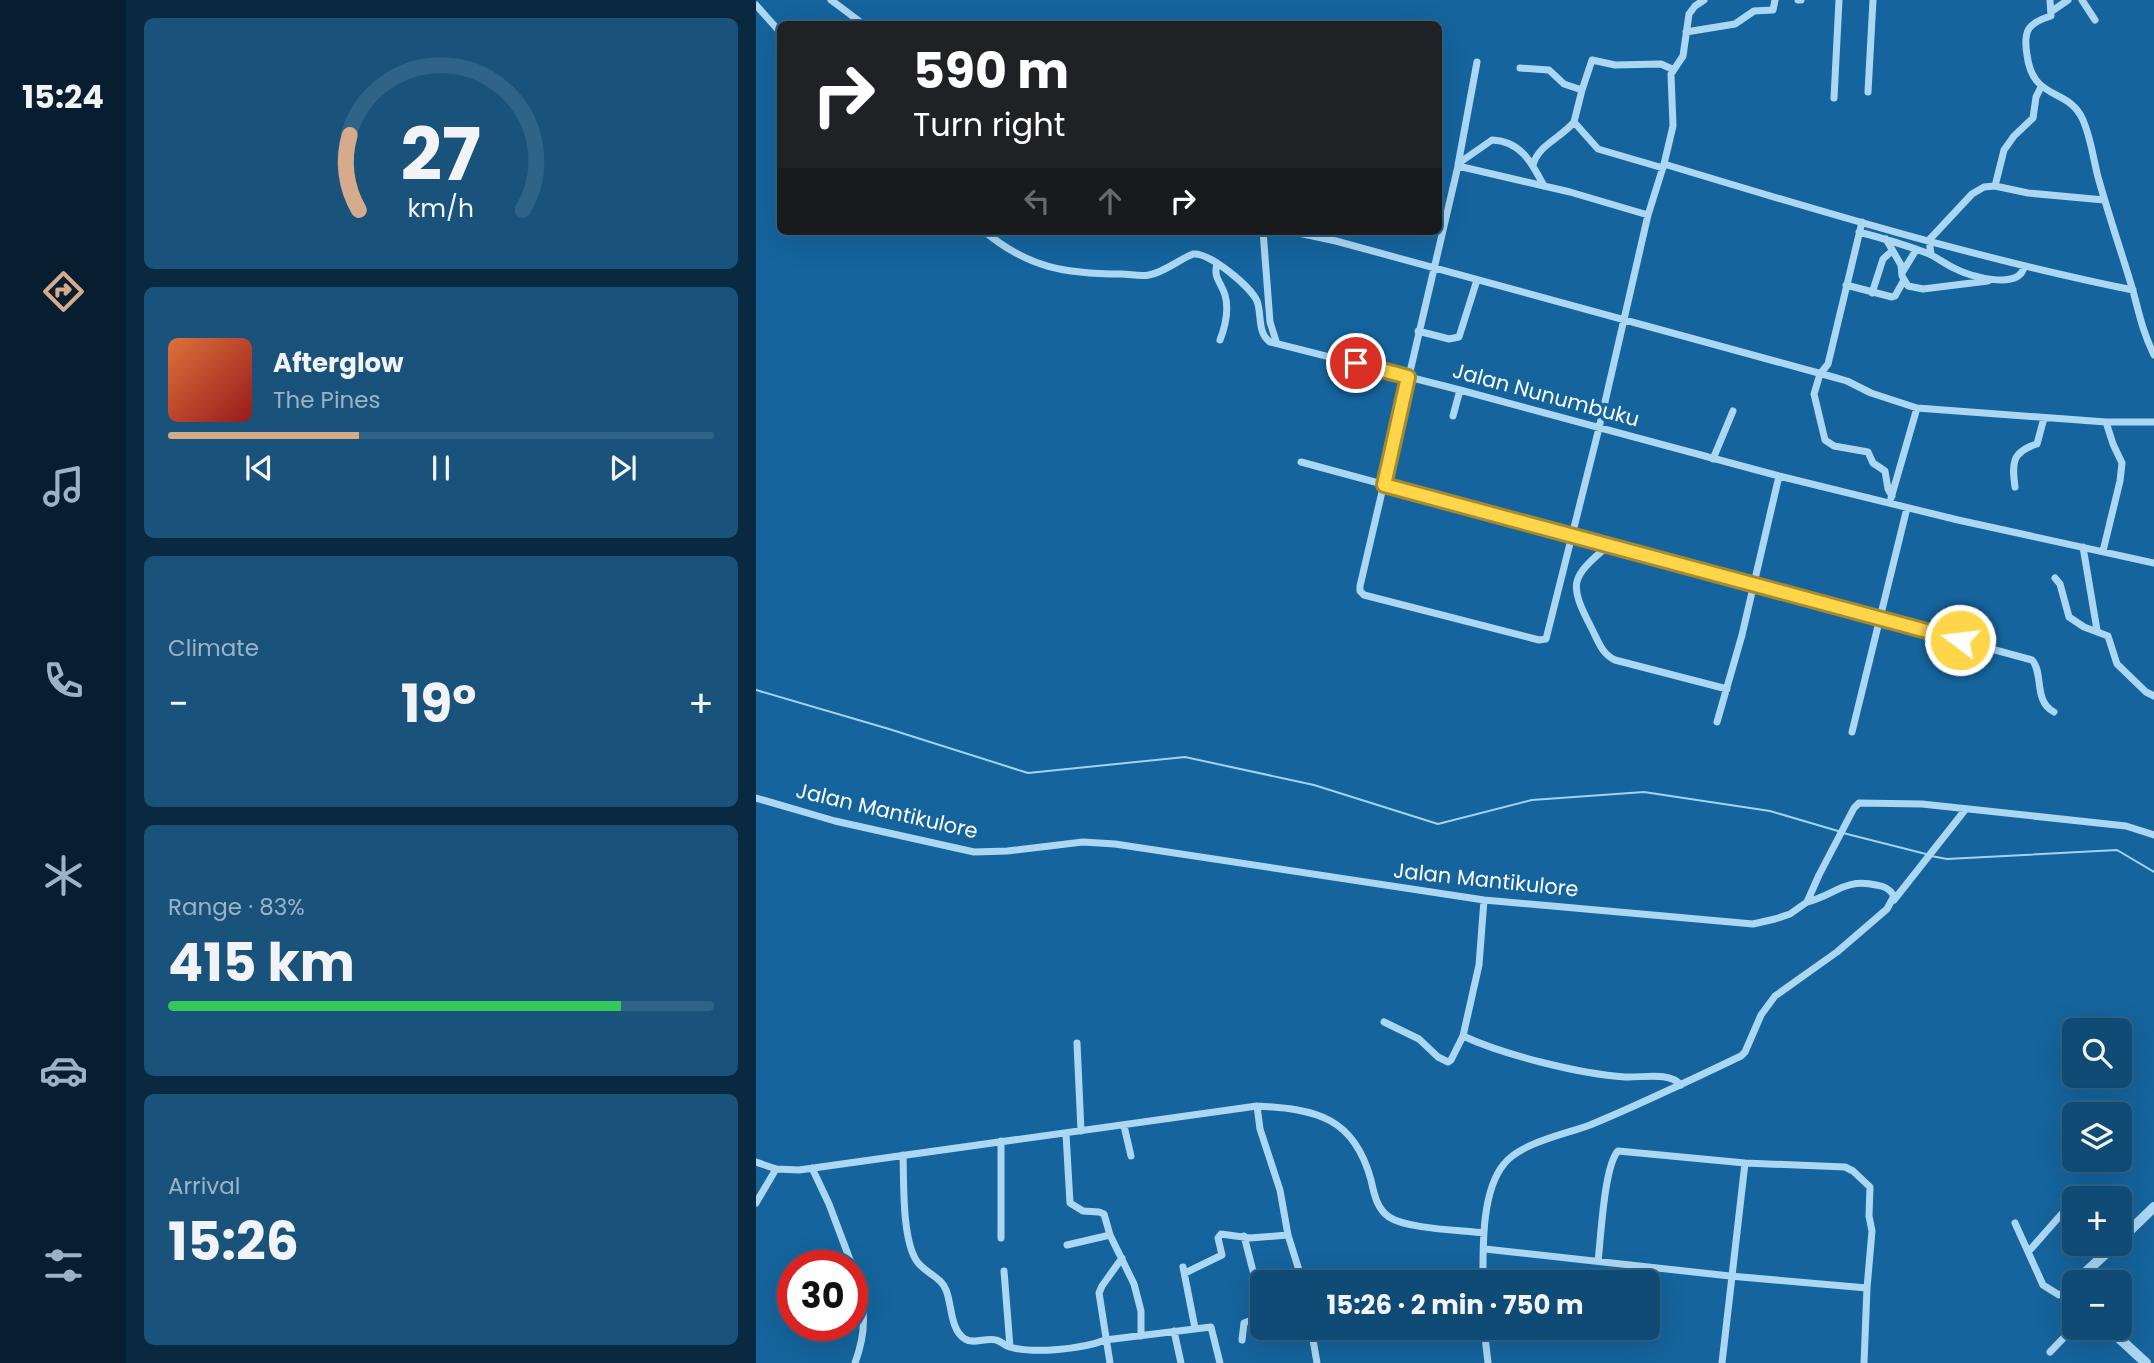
<!DOCTYPE html>
<html lang="en">
<head>
<meta charset="utf-8">
<style>
	:root { --surface:#104b76; --page:#19527b; --text:#f1f3f6; --muted:#9cb3c5; --line:#306388; --accent:#d6ab8b }
	body { margin:0; font-family:Poppins,sans-serif; background:var(--page); color:var(--text); height:100vh; display:flex; flex-direction:column; font-size:26px; white-space:nowrap }
	* { box-sizing:border-box; margin:0 }
	p { font-size:23px; color:var(--muted) }
	.icon { flex:none; width:38px; height:38px; fill:none; stroke:currentColor; stroke-width:2; stroke-linecap:round; stroke-linejoin:round }
	.map { position:relative; flex:1; overflow:hidden }
	.panel { display:flex; flex-direction:column; gap:18px; padding:18px; background:#092941; width:630px }
	.panel>* { flex:none }
	.guide { position:absolute; left:21px; top:21px; width:665px; height:214px; border-radius:10px; box-shadow:0 7px 28px #0002,0 0 0 2px var(--line); background:#202124; color:#fff; overflow:hidden }
	.tools { position:absolute; left:1306px; top:1018px; display:grid; gap:14px }
	.tools a { display:grid; place-items:center; width:70px; height:70px; border-radius:10px; background:var(--surface); box-shadow:0 7px 28px #0002,0 0 0 2px var(--line); font-size:35px }
	.speed { position:absolute; left:21px; top:1250px; display:flex; gap:14px; font-size:35px; font-weight:700; text-align:center }
	.speed>* { display:grid; place-content:center; width:91px; height:91px; border-radius:50%; background:var(--surface); box-shadow:0 7px 28px #0002,0 0 0 2px var(--line); line-height:1 }
	.speed .limit { border:10px solid #d22; background:#fff; color:#111 }
	.pin { position:absolute; display:grid; place-items:center; width:60px; height:60px; color:#fff; margin:-30px; border:4px solid #fff; border-radius:50%; box-shadow:0 2px 7px #0007 }
	.me { position:absolute; width:77px; margin:-38px; rotate:285deg; stroke-linejoin:round; filter:drop-shadow(0 0 5px #0008) }
	.turn { display:flex; align-items:center; gap:24px; height:147px; padding:0 21px; font-size:32px }
	.turn .icon { width:91px; height:91px; stroke-width:2.5 }
	.turn b { display:block; font-size:49px; line-height:60px }
	.lanes { display:flex; align-items:center; height:66px; padding:0 21px; background:#0003; justify-content:center; gap:35px; direction:ltr }
	.lanes .off { opacity:.35 }
	.big { font-size:52px; font-weight:700; line-height:1.1 }
	.panel .widget { flex:1; display:flex; flex-direction:column; justify-content:center; gap:10px; min-width:0; padding:0 24px; border-radius:10px; background:var(--page) }
	.panel .dial { align-items:center; gap:0 }
	.dial svg { height:182px; overflow:visible; fill:none; stroke:var(--line); stroke-width:7; stroke-linecap:round; text-anchor:middle }
	.dial text { fill:var(--text); stroke:none }
	.song { display:flex; align-items:center; gap:21px }
	.cover { width:84px; height:84px; border-radius:10px; background:linear-gradient(135deg,hsl(20 70% 55%),hsl(0 70% 35%)) }
	.played { height:7px; border-radius:4px; background:linear-gradient(90deg,var(--accent) 35%,var(--line) 35%) }
	.keys { display:flex; justify-content:space-around; direction:ltr }
	.heat { display:flex; justify-content:space-between; align-items:center; font-size:38px; direction:ltr }
	.charge { height:10px; border-radius:5px; background:linear-gradient(90deg,#34c759 83%,var(--line) 0) }
	.trip { position:absolute; left:494px; top:1270px; width:410px; height:70px; border-radius:10px; background:var(--surface); box-shadow:0 7px 28px #0002,0 0 0 2px var(--line); font-weight:700; line-height:70px; text-align:center }
	main { display:flex; flex:1; min-height:0 }
	.menu { display:flex; flex-direction:column; width:126px; justify-content:space-around; align-items:center; background:#061e2f; color:var(--muted) }
	.menu .icon { width:49px; height:49px }
	.menu .active { color:var(--accent) }
	.menu b { font-size:32px; color:var(--text) }
	.map>svg:first-child { display:block }
	.lines { fill:none; stroke-linecap:round; stroke-linejoin:round }
	.stream { stroke:#9fd4f6; stroke-width:2 }
	.minor { stroke:#acd7f3; stroke-width:7 }
	.tertiary { stroke:#acd7f3; stroke-width:10 }
	.route-casing { stroke:#a68a30; stroke-width:18 }
	.route { stroke:#ffd54a; stroke-width:12 }
	.labels { text-anchor:middle; stroke-width:7; stroke-linejoin:round; paint-order:stroke }
	.street-label { font-size:21px; fill:#fff; stroke:#15649d }
</style>
</head>
<body>
<main>
<nav class="menu">
<b>15:24</b>
<svg class="icon active" aria-label="directions" viewBox="0 0 24 24"><path d="M12 3l9 9-9 9-9-9zM9 14v-3h6M13 9l2 2-2 2"/></svg>
<svg class="icon" aria-label="music" viewBox="0 0 24 24"><path d="M9 18V5l10-2v13"/><circle cx="6" cy="18" r="3"/><circle cx="16" cy="16" r="3"/></svg>
<svg class="icon" aria-label="phone" viewBox="0 0 24 24"><path d="M5 4h4l2 5-3 2q2 4 5 5l2-3 5 2v4C11 20 4 13 5 4z"/></svg>
<svg class="icon" aria-label="climate" viewBox="0 0 24 24"><path d="M12 3v18M4 7l16 10M4 17L20 7"/></svg>
<svg class="icon" aria-label="car" viewBox="0 0 24 24"><path d="M5 17H2v-5l4-1 3-4h7l3 4 3 1v5h-3M9 17h6M6 11h13"/><circle cx="7" cy="17" r="2"/><circle cx="17" cy="17" r="2"/></svg>
<svg class="icon" aria-label="filters" viewBox="0 0 24 24"><path d="M4 7h16M4 17h16"/><circle cx="9" cy="7" r="2"/><circle cx="15" cy="17" r="2"/></svg>
</nav>
<section class="panel">
<div class="widget dial"><svg viewBox="0 0 100 80">
<path d="M14 69A42 42 0 1 1 86 69"/>
<path d="M14 69A42 42 0 0 1 10 36" stroke="#d6ab8b"/>
<text x="50" y="56" font-size="32" font-weight="700">27</text>
<text x="50" y="72" font-size="11">km/h</text>
</svg></div>
<div class="widget">
<div class="song"><i class="cover"></i><div><b>Afterglow</b><p>The Pines</p></div></div>
<div class="played"></div>
<div class="keys"><svg class="icon" aria-label="previous" viewBox="0 0 24 24"><path d="M18 5L8 12l10 7zM5 5v14"/></svg><svg class="icon" aria-label="pause" viewBox="0 0 24 24"><path d="M8 5v14M16 5v14"/></svg><svg class="icon" aria-label="next" viewBox="0 0 24 24"><path d="M6 5l10 7-10 7zM19 5v14"/></svg></div>
</div>
<div class="widget"><p>Climate</p>
<div class="heat"><a>−</a><b class="big">19°</b><a>+</a></div>
</div>
<div class="widget"><p>Range · 83%</p><b class="big">415 km</b><div class="charge"></div></div>
<div class="widget"><p>Arrival</p><b class="big">15:26</b></div>
</section>
<div class="map">
<svg width="1398" height="1363" viewBox="0 0 1398 1363">
	<rect width="100%" height="100%" fill="#15649d"/>
	<g class="lines">
		<path class="stream" d="M 0,690 L 133,729 L 272,773 L 429,757 L 558,785 L 682,824 L 776,800 L 888,792 L 1014,811 L 1082,831
			M 1087,833 L 1170,854
			M 1175,856 L 1191,859 L 1361,850 L 1398,872"/>
		<path class="minor" d="M 75,0 L 107,24
			M 1042,0 L 1045,0
			M 1294,0 L 1295,16 C 1272,23 1267,30 1271,55 C 1277,102 1313,87 1327,120 C 1335,138 1337,158 1342,177 C 1352,213 1364,248 1375,284 C 1383,311 1385,328 1398,355
			M 1326,0 L 1339,20
			M 0,5 L 24,32
			M 1296,11 L 1312,0
			M 930,32 L 979,24 L 998,11 L 1017,10 L 1019,0
			M 764,68 L 793,70 L 808,84 L 826,90 L 836,60 L 859,65 L 905,64 L 916,69
			M 826,90 L 818,122 L 842,149 L 907,168
			M 1112,92 L 1117,0
			M 1078,98 L 1083,0
			M 703,163 L 736,140 C 765,141 776,163 788,186
			M 908,164 L 917,126 L 915,74 L 927,56 L 933,14 L 939,6 L 948,0
			M 702,165 L 721,62
			M 777,165 C 782,145 805,138 818,122
			M 1239,186 L 1248,150 L 1258,136 L 1277,118 L 1280,97 L 1285,87
			M 892,215 L 814,192 L 702,166 L 604,586 L 604,591 L 608,595 L 783,640 L 790,639 L 843,428 L 892,215 L 908,164 C 1063,211 1219,258 1377,290
			M 1106,222 L 1072,364 L 1064,374 L 1058,394 L 1069,440 L 1078,446 L 1112,452 L 1117,463 L 1129,471 L 1132,489 L 1136,496
			M 228,231 C 272,268 310,274 365,274 C 374,274 384,277 393,275 C 409,272 422,260 437,254 C 453,252 494,286 501,301 C 506,314 501,333 514,342 L 704,390 L 1023,476 L 1202,520 L 1398,563
			M 507,231 L 514,322 L 520,341
			M 533,231 L 580,241 L 1077,377 L 1091,381 L 1115,393 L 1161,408 L 1350,422 L 1398,422
			M 1103,232 C 1126,238 1149,245 1171,253 C 1181,257 1190,265 1200,269 C 1215,277 1263,290 1268,267
			M 1130,239 L 1145,265 L 1146,276 L 1152,286 L 1167,289 L 1232,281
			M 1175,254 L 1173,240 L 1216,194 L 1228,187 L 1239,186 L 1272,193 L 1348,200
			M 461,264 C 457,278 465,282 469,295 C 473,309 469,327 464,340
			M 1146,273 L 1160,250
			M 1090,285 L 1136,297 L 1139,296 L 1148,280
			M 1116,293 L 1127,259 L 1136,251
			M 662,331 L 693,339 L 703,337 L 721,280
			M 697,416 L 704,390
			M 957,459 L 977,411
			M 545,462 L 1276,660 C 1288,673 1277,701 1298,712
			M 1259,487 C 1256,464 1255,452 1281,444 L 1288,418
			M 1135,498 L 1161,408
			M 853,545 C 814,578 812,583 836,629 C 842,641 846,654 859,660 L 971,689
			M 1327,547 L 1341,630
			M 1347,551 L 1364,481 L 1366,463 L 1357,444 L 1350,422
			M 1299,578 L 1304,584 L 1313,617 L 1328,627 L 1352,636 L 1361,664 L 1390,692 L 1398,696
			M 961,722 L 986,635 L 1023,476
			M 1096,732 L 1151,508
			M 0,798 L 79,821 L 218,852 L 251,851 L 327,842 L 359,844 L 728,900 L 997,924 L 1019,919 L 1034,914 L 1051,902 L 1063,875 L 1098,808 L 1103,803 L 1166,804 L 1370,826 L 1398,835
			M 728,900 L 723,965 L 707,1036 C 748,1055 824,1074 869,1077 C 887,1078 913,1071 925,1085
			M 1138,900 L 1209,810
			M 628,1022 L 663,1039 L 682,1057 L 692,1062 L 695,1060 L 707,1036
			M 321,1043 L 325,1131
			M 501,1106 L 504,1129 L 524,1190 L 532,1235 L 547,1283
			M 368,1126 L 375,1156
			M 310,1134 L 314,1203 L 327,1211 L 343,1212 L 348,1214 L 354,1235 L 378,1284 L 385,1311 L 385,1336
			M 245,1141 L 245,1238
			M 147,1155 C 148,1183 146,1237 160,1260 C 168,1273 185,1276 190,1290 C 196,1304 194,1330 209,1339 C 218,1345 230,1337 240,1340 C 245,1341 249,1346 254,1347 C 277,1354 327,1349 349,1340 L 455,1327 L 464,1363
			M 0,1162 L 20,1169 L 43,1170 L 501,1106 C 560,1109 598,1117 615,1180 C 618,1194 621,1209 633,1217 C 651,1229 704,1230 728,1233
			M 56,1168 L 73,1204 L 96,1265
			M 1319,1199 L 1327,1190
			M 0,1203 L 20,1169
			M 1259,1223 L 1287,1285 L 1303,1295 L 1312,1290
			M 488,1236 L 497,1271 L 506,1285
			M 311,1245 L 354,1235
			M 729,1249 L 974,1276 L 1111,1288 L 1108,1363
			M 1273,1251 L 1318,1200
			M 842,1261 C 845,1238 848,1166 862,1151 L 989,1163 L 1089,1167 L 1097,1171 L 1114,1187 L 1113,1216 L 1116,1231 L 1111,1288
			M 96,1267 C 108,1304 113,1325 99,1363
			M 427,1267 L 439,1328
			M 248,1271 L 254,1347
			M 429,1273 L 466,1255 L 462,1238 L 465,1234 L 494,1238 L 532,1235
			M 727,1283 C 727,1249 725,1192 748,1164 C 764,1143 810,1134 834,1125 C 885,1104 935,1080 985,1056 L 989,1052 L 1005,1015 L 1019,996 L 1081,952 L 1131,909 L 1138,896 C 1134,889 1129,886 1120,885 C 1088,878 1079,895 1051,902
			M 555,1328 L 561,1363
			M 728,1328 L 732,1363
			M 418,1331 L 425,1363
			M 486,1340 L 488,1323 L 506,1316
			M 1294,1352 L 1318,1327
			M 354,1363 L 343,1293 L 346,1286 L 366,1258
			M 966,1363 L 989,1163"/>
		<path class="tertiary" d="M 1363,1241 L 1398,1207
			M 1318,1283 L 1360,1244
			M 1318,1283 L 1312,1290 L 1318,1296
			M 1352,1328 L 1390,1363"/>
	</g>
	<g class="lines">
		<g class="route-casing">
			<path id="route" d="M 600,363 L 652,377 L 628,485 L 1204,640"/>
		</g>
		<use href="#route" class="route"/>
	</g>
	<g class="labels">
		<g class="street-label">
			<text transform="translate(790 395) rotate(15)" y="7">Jalan Nunumbuku</text>
			<text transform="translate(131 811) rotate(13)" y="7">Jalan Mantikulore</text>
			<text transform="translate(730 880) rotate(6)" y="7">Jalan Mantikulore</text>
		</g>
	</g>
</svg>
<div class="tools">
<a><svg class="icon" aria-label="search" viewBox="0 0 24 24"><circle cx="10" cy="10" r="6"/><path d="M15 15l6 6"/></svg></a>
<a><svg class="icon" aria-label="layers" viewBox="0 0 24 24"><path d="M12 4l9 5-9 5-9-5zM3 14l9 5 9-5"/></svg></a>
<a>+</a>
<a>−</a>
</div>
<div class="speed"><div class="limit">30</div></div>
<div class="pin" style="left:600px;top:363px;background:#d93025"><svg class="icon" aria-label="arrive" viewBox="0 0 24 24"><path d="M6 21V4h12l-3 4 3 4H6"/></svg></div>
<svg class="me" style="left:1204px;top:640px" viewBox="-20 -20 40 40"><circle r="17" fill="#ffd54a" stroke="#fff" stroke-width="3"/><path d="M0-11L8 9 0 5-8 9z" fill="#fff"/></svg>
<div class="trip">15:26 · 2 min · 750 m</div>
<div class="guide">
<div class="turn"><svg class="icon" aria-label="right" viewBox="0 0 24 24"><path d="M7 20v-9h11M14 6l5 5-5 5"/></svg><div><b>590 m</b>Turn right</div></div>
<div class="lanes"><svg class="icon off" aria-label="left" viewBox="0 0 24 24"><path d="M17 20v-9H6M10 6l-5 5 5 5"/></svg><svg class="icon off" aria-label="ahead" viewBox="0 0 24 24"><path d="M12 20V5M6 11l6-6 6 6"/></svg><svg class="icon" aria-label="right" viewBox="0 0 24 24"><path d="M7 20v-9h11M14 6l5 5-5 5"/></svg></div>
</div>
</div>
</main>
</body>
</html>
